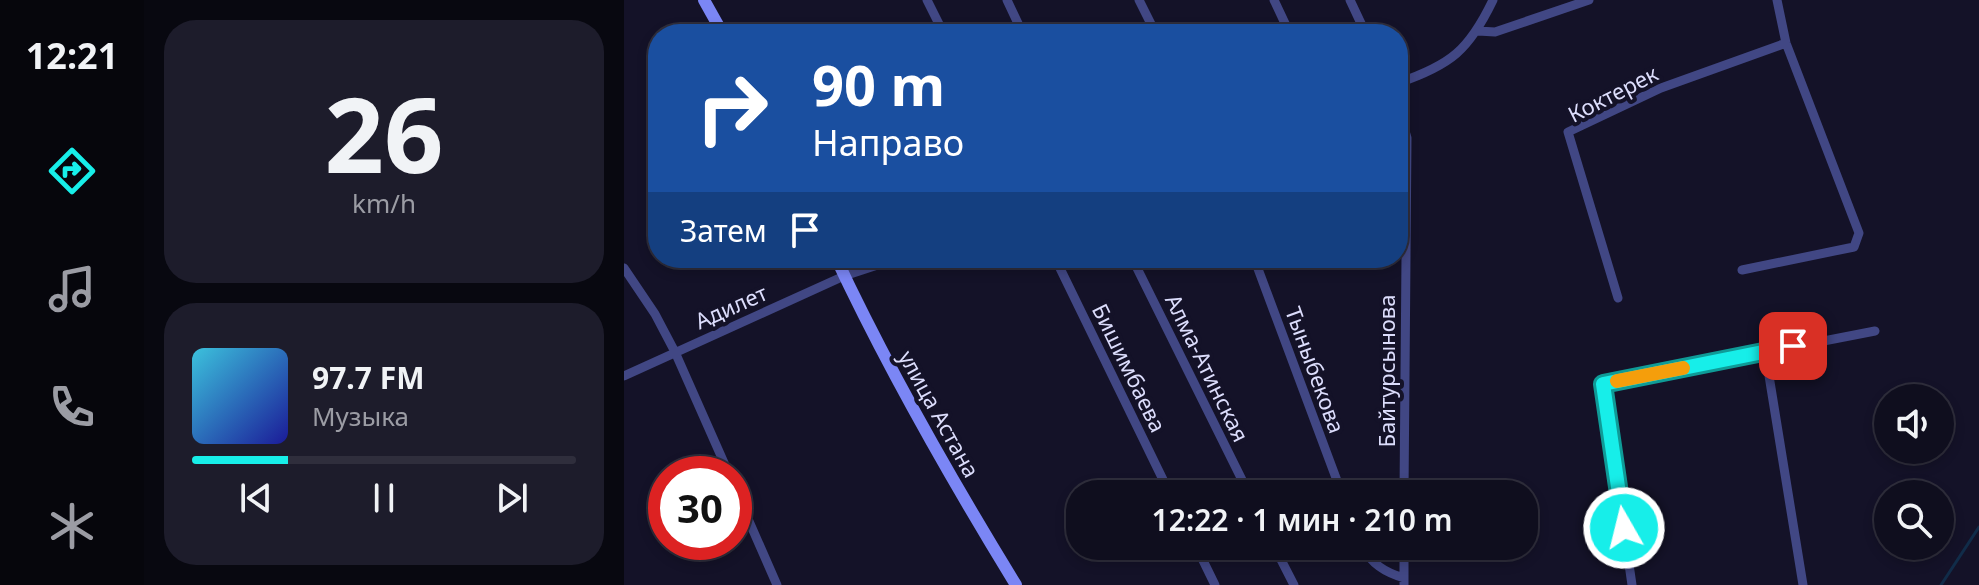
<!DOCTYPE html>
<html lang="ru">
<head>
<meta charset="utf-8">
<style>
	:root { --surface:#0f0e1e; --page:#1d1c2b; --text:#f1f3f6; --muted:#9b9ca4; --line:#2f2e3c; --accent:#17eee9 }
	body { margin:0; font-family:"Noto Sans",sans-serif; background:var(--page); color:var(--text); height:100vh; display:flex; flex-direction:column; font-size:30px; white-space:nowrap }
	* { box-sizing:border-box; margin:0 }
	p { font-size:26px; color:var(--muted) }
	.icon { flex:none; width:44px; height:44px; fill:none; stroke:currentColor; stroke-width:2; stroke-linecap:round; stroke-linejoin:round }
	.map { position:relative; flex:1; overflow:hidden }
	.drawer { display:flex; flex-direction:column; gap:20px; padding:20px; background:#080810; width:480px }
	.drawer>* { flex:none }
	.hud { position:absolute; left:24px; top:24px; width:760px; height:244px; border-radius:32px; box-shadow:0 4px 12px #0003,0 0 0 2px var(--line); background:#1a4fa0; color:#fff; overflow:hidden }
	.fabs { position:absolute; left:1250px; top:384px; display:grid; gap:16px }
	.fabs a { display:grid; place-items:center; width:80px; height:80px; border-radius:50%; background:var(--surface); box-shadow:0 4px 12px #0003,0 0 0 2px var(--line); font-size:40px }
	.speed { position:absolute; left:24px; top:456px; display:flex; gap:16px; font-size:40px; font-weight:700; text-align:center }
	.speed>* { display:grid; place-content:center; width:104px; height:104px; border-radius:50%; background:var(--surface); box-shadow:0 4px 12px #0003,0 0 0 2px var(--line); line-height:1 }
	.speed .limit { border:12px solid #d22; background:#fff; color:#111 }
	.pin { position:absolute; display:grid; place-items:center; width:68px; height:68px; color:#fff; margin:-34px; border-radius:16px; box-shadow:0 4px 12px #0006 }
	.me { position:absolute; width:88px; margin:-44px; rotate:352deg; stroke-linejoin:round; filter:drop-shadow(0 0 6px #0008) }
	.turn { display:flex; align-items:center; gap:28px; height:168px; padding:0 32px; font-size:36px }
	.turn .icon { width:104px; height:104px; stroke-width:2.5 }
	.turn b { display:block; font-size:56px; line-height:68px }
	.then { display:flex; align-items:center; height:76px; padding:0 32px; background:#0003; gap:16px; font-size:30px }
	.drawer .tile { flex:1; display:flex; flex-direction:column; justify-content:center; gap:12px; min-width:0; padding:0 28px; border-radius:32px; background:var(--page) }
	.drawer .dial { align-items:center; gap:0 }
	.dial b { font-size:104px; line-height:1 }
	.song { display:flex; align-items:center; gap:24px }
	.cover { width:96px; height:96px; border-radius:12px; background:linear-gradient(135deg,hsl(190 70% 55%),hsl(240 70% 35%)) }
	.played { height:8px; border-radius:4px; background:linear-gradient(90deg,var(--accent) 25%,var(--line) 25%) }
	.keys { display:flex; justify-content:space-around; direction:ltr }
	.trip { position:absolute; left:442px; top:480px; width:472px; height:80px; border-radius:32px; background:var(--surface); box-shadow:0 4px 12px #0003,0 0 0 2px var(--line); font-weight:600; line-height:80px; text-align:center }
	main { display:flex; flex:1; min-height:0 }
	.tabs { display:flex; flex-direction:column; width:144px; justify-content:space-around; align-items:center; background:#06060c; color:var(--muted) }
	.tabs .icon { width:56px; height:56px }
	.tabs .selected { color:var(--accent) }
	.tabs b { font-size:36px; color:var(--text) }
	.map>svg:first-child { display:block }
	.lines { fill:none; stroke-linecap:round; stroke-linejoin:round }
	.stream { stroke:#112c49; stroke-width:3 }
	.street { stroke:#414784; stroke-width:9 }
	.secondary { stroke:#7b86f5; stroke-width:12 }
	.route-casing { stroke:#0f9b97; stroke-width:20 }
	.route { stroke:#17eee9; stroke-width:14 }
	.slow { stroke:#f59e0b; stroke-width:14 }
	.labels { text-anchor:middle; stroke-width:8; stroke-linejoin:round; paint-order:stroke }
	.street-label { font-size:22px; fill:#dcddfc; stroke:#141228 }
</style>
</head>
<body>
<main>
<nav class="tabs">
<b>12:21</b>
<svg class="icon selected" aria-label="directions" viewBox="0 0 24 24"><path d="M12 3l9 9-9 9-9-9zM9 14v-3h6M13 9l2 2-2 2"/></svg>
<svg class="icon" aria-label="music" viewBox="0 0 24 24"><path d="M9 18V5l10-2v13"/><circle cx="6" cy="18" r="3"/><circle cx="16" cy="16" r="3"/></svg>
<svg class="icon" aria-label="phone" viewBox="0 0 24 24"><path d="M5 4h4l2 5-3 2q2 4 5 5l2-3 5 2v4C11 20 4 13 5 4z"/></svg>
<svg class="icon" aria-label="climate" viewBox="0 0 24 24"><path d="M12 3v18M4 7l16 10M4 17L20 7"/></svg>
</nav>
<section class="drawer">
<div class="tile dial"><b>26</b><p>km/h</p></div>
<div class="tile">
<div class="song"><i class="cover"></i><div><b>97.7 FM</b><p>Музыка</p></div></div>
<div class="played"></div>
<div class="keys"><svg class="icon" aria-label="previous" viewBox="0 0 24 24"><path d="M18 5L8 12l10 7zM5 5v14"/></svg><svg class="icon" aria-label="pause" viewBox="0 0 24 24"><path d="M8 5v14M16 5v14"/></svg><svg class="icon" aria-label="next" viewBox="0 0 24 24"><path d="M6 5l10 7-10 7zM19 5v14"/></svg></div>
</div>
</section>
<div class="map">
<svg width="1355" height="585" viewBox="0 0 1355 585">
	<rect width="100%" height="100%" fill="#141228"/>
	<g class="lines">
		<path class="stream" d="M 1317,585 L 1355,527"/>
		<path class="street" d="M 303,0 L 320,34
			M 383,0 L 399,34
			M 515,0 L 532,34
			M 650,0 L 666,34
			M 726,0 L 742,34
			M 854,31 L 871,32 L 965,0
			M 774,83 C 827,65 845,50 869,0
			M 774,106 L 783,138 L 780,494
			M 431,258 L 546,494
			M 508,258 L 625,494
			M 630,258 L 718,494
			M 0,268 L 31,314 L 51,352 L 105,474
			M 1118,270 L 1230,247 L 1235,233 L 1162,43 L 1153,0
			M 994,298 L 944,132 L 1037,88 L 1162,43
			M 1141,351 L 1179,585
			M 0,376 L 220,276 L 275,258
			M 110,487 L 153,585
			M 572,546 L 591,585
			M 650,546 L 670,585
			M 738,546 C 748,564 760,572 780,578
			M 780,585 L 780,546
			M 1008,585 L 979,384 L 1251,331"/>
		<path class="secondary" d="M 80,0 L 99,34
			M 212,258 C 265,371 327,479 392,585"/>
	</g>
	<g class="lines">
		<g class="route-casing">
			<path id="route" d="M 1000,528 L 979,384 L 1169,346"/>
		</g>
		<use href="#route" class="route"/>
		<path class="slow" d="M 993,381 L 1059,368"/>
	</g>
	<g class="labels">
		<g class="street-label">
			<text transform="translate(989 94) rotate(-27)" y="8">Коктерек</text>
			<text transform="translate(107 307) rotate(-24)" y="8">Адилет</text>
			<text transform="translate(505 368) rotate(64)" y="8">Бишимбаева</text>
			<text transform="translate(583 368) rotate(64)" y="8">Алма-Атинская</text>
			<text transform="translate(691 370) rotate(70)" y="8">Тыныбекова</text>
			<text transform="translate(763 371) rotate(-90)" y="8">Байтурсынова</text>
			<text transform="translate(315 414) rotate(61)" y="8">улица Астана</text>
		</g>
	</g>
</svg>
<div class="fabs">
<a><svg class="icon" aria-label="sound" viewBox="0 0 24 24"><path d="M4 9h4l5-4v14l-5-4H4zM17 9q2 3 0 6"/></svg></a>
<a><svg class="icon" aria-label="search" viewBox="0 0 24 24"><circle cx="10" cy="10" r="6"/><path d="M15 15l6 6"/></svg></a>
</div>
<div class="speed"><div class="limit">30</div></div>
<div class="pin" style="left:1169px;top:346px;background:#d93025"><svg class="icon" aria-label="arrive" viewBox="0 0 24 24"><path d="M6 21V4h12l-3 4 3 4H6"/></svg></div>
<svg class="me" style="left:1000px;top:528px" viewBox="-20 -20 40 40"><circle r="17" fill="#17eee9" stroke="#fff" stroke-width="3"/><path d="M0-11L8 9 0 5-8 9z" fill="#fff"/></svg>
<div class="trip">12:22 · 1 мин · 210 m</div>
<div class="hud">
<div class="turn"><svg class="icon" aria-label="right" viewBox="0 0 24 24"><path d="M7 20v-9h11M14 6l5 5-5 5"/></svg><div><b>90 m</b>Направо</div></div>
<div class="then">Затем<svg class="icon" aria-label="arrive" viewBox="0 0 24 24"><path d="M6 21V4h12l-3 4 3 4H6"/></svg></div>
</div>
</div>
</main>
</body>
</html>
